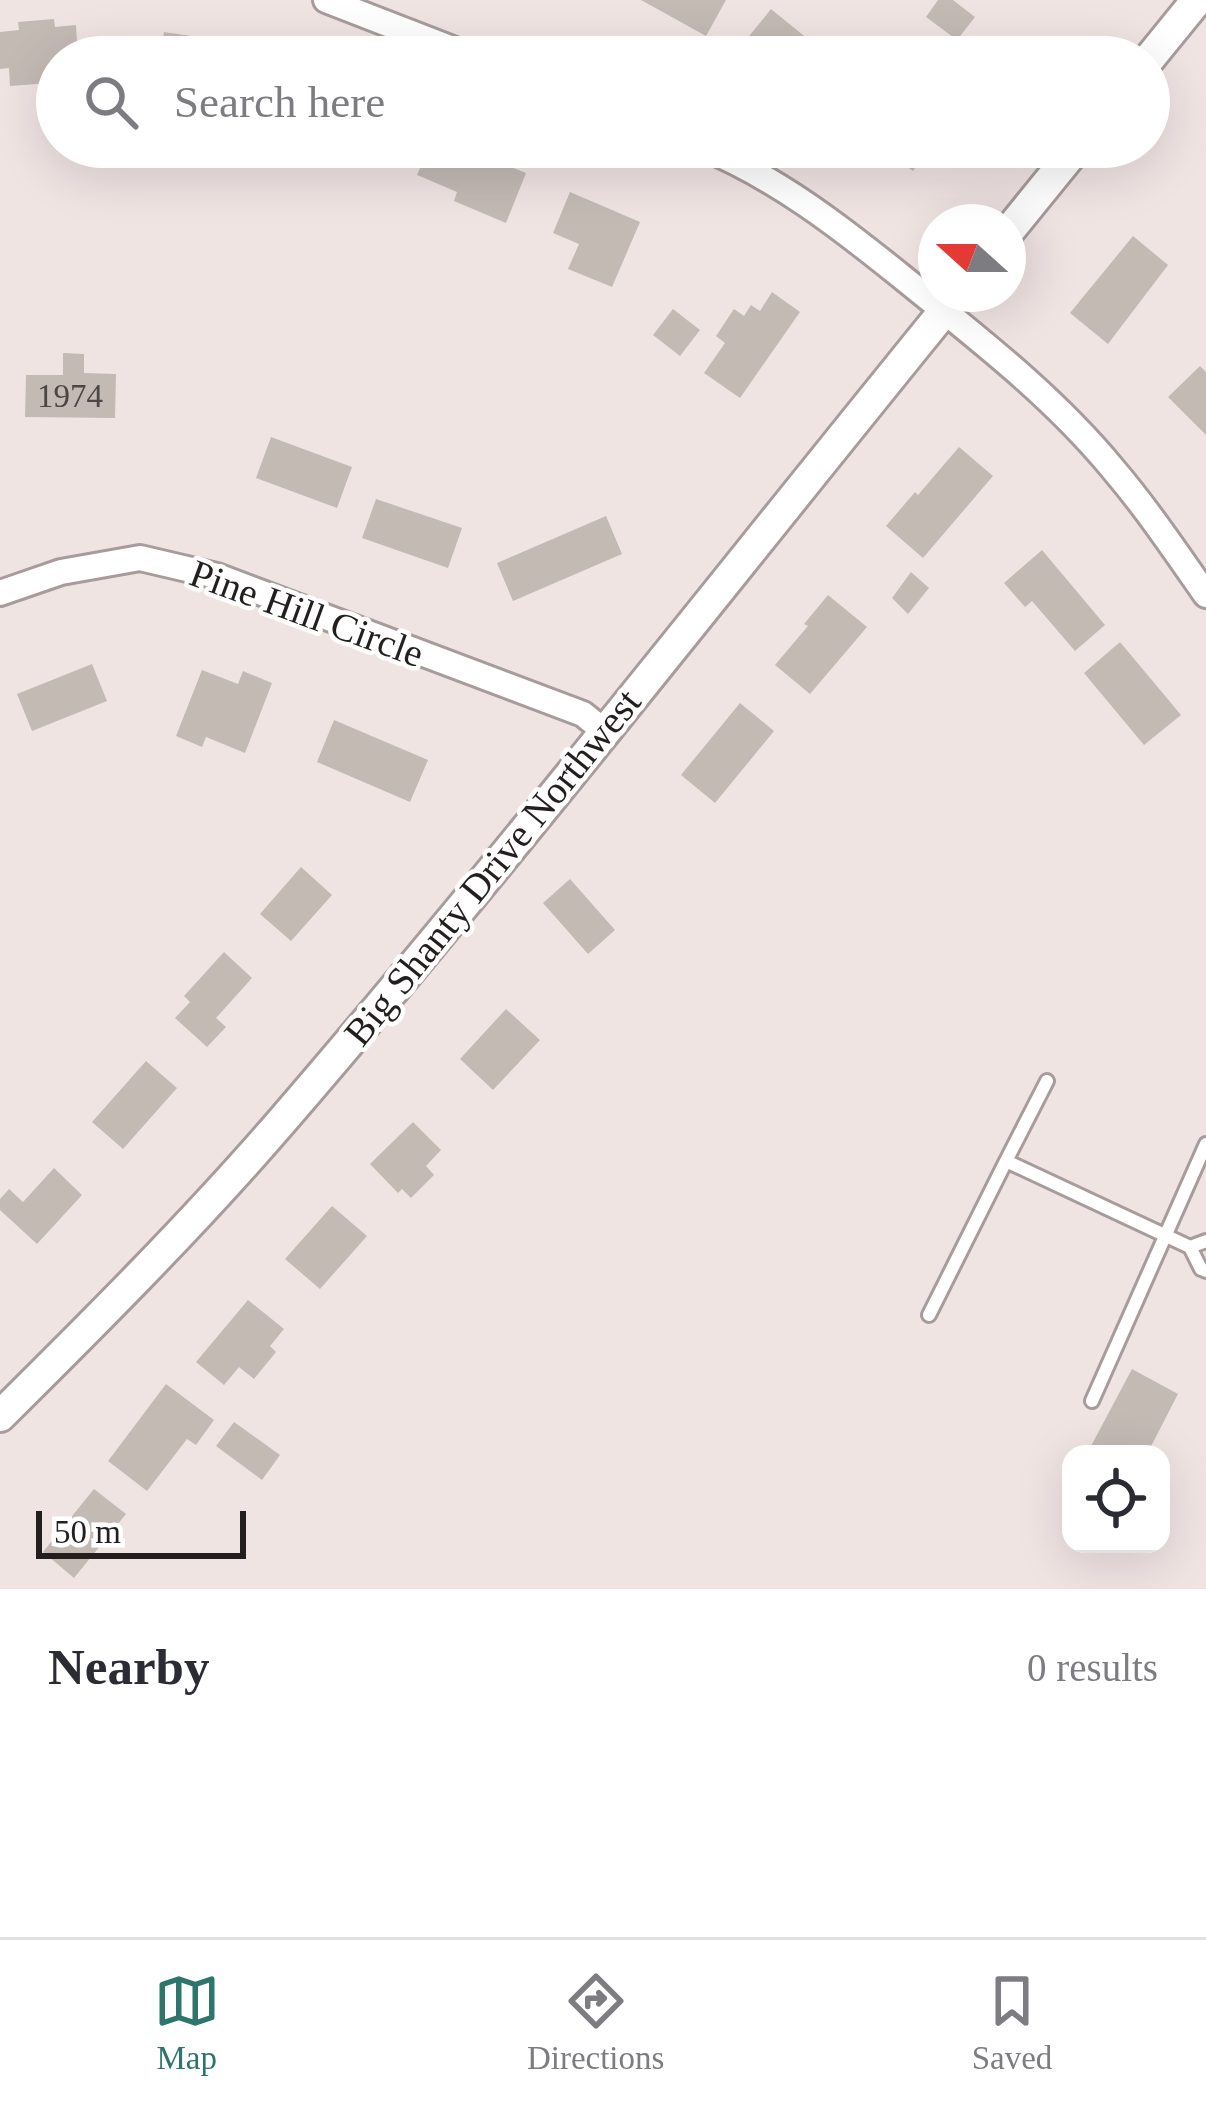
<!DOCTYPE html>
<html lang="en">
<head>
<meta charset="utf-8">
<style>
	body { margin:0; font-family:Georgia,serif; background:#f7f7f7; color:#2b2b33 }
	.controls { position:absolute; right:36px; bottom:36px; display:grid; overflow:hidden; border-radius:24px; box-shadow:0 12px 48px #0002 }
	.controls button { width:108px; height:108px; display:grid; place-items:center; padding:0; border:0; border-bottom:3px solid #e1e1e2; background:#fff; color:#2b2b33; font:60px sans-serif }
	.compass { position:absolute; left:918px; top:204px; width:108px; height:108px; border-radius:50%; background:#fff; box-shadow:0 12px 48px #0002; rotate:291deg }
	.scale { position:absolute; left:36px; bottom:30px; width:210px; box-sizing:border-box; padding-left:12px; border:6px solid #241f1f; border-top:0; font-size:33px; line-height:42px; white-space:nowrap; color:#241f1f; -webkit-text-stroke:9px #fff; paint-order:stroke }
	.list { margin:0; padding:0; list-style:none }
	h2 { display:flex; justify-content:space-between; align-items:center; height:156px; margin:0; padding:0 48px; font-size:51px }
	h2 small { font-size:39px; font-weight:400; color:#7c7c81 }
	.icon { flex:none; width:66px; height:66px; fill:none; stroke:currentColor; stroke-width:2; stroke-linecap:round; stroke-linejoin:round }
	.map { position:relative; flex:none; width:1206px; height:1589px; overflow:hidden }
	.search { position:absolute; background:#fff; box-shadow:0 12px 48px #0002; left:36px; right:36px; top:36px; height:132px; display:flex; align-items:center; gap:30px; box-sizing:border-box; padding:0 42px; border-radius:66px; color:#7c7c81; font-size:45px }
	.sheet { height:348px; background:#fff }
	nav { display:flex; justify-content:space-around; align-items:center; box-sizing:border-box; height:168px; border-top:3px solid #e1e1e2; background:#fff; font-size:33px; color:#7c7c81 }
	nav a { display:grid; justify-items:center; gap:6px }
	nav .on { color:#2e756c }
	.map>svg:first-child { display:block }
</style>
</head>
<body>
<div class="map">
<svg width="1206" height="1589" viewBox="0 0 1206 1589">
	<rect width="100%" height="100%" fill="#f0e4e3"/>
	<!-- building -->
	<path fill="#c3bab4" d="M641,0H726L706,36Z
		M938,0H953L975,17L957,40L926,17Z
		M771,9L830,57H767L746,40Z
		M54,19L55,27L76,25L78,57H57V64L49,65L50,83L10,86L9,68L0,69V32L19,30L18,22Z
		M164,32L198,37L197,46L233,52L232,57H160Z
		M429,147H462L526,173L506,223L454,201L457,192L417,175Z
		M879,147H929L913,171Z
		M570,192L640,222L612,287L568,269L579,244L553,233Z
		M1133,236L1168,265L1108,344L1070,313Z
		M772,292L800,312L740,398L704,373L725,343L716,336L734,309L744,316L751,305L760,311Z
		M673,309L700,330L680,356L653,335Z
		M63,353L84,354V373L116,374L115,418L25,417L26,375H63Z
		M1200,366L1206,372V435L1168,397Z
		M271,437L352,467L337,508L256,478Z
		M959,447L993,476L923,558L886,526L915,492L918,495Z
		M376,499L462,528L448,568L362,538Z
		M606,516L622,554L513,601L497,563Z
		M1042,550L1105,625L1075,651L1032,601L1025,607L1004,583Z
		M911,572L929,588L908,614L892,598Z
		M828,595L867,627L810,694L775,665L808,626L804,624Z
		M1120,642L1181,715L1144,745L1084,673Z
		M92,664L107,701L32,731L17,694Z
		M202,670L238,684L243,671L272,683L245,753L206,737L202,747L176,736Z
		M740,703L774,731L715,803L681,775Z
		M334,720L428,760L410,802L317,762Z
		M301,867L332,895L291,941L260,914Z
		M570,879L615,930L588,954L543,903Z
		M224,952L252,978L216,1018L226,1027L207,1047L175,1018L190,1002L184,996Z
		M506,1009L540,1040L493,1090L460,1059Z
		M146,1061L177,1088L123,1149L92,1122Z
		M413,1122L441,1150L426,1166L434,1175L411,1198L402,1189L398,1193L370,1164Z
		M54,1168L82,1195L37,1244L0,1210V1199L9,1189L23,1202Z
		M332,1206L367,1236L320,1289L285,1259Z
		M248,1300L284,1329L270,1346L276,1352L254,1379L239,1367L224,1385L196,1362Z
		M1132,1369L1178,1394L1147,1454H1106L1091,1446Z
		M166,1384L214,1420L196,1445L187,1439L147,1491L108,1461Z
		M234,1422L280,1455L262,1480L216,1446Z
		M94,1489L126,1514L74,1578L43,1552Z"/>
	<g fill="none" stroke-linecap="round" stroke-linejoin="round">
		<!-- service casing -->
		<g stroke="#a79c9b" stroke-width="18">
			<path id="service" d="M1006,1161L1047,1081
				M1206,1241L1190,1247L1201,1269L1206,1271
				M929,1315L1006,1161L1190,1247
				M1092,1401L1206,1144"/>
		</g>
		<!-- minor casing -->
		<g stroke="#a79c9b" stroke-width="30">
			<path id="minor" d="M326,0L473,57
				M702,147C777,178 840,227 902,277C976,337 1052,395 1113,469C1147,509 1176,552 1206,595
				M0,593L61,572L140,558L217,576L583,714L604,731"/>
		</g>
		<!-- tertiary casing -->
		<g stroke="#a79c9b" stroke-width="36">
			<path id="tertiary" d="M1149,59L1197,0
				M1008,232L1077,147
				M0,1416C97,1320 193,1224 282,1121C514,852 733,570 958,294"/>
		</g>
		<!-- service -->
		<use href="#service" stroke="#fff" stroke-width="12"/>
		<!-- minor -->
		<use href="#minor" stroke="#fff" stroke-width="24"/>
		<!-- tertiary -->
		<use href="#tertiary" stroke="#fff" stroke-width="30"/>
	</g>
	<g text-anchor="middle" dominant-baseline="central" stroke-width="9" stroke-linejoin="round" paint-order="stroke">
		<!-- number labels -->
		<g font-size="33" fill="#4c4644">
			<text x="70" y="396">1974</text>
		</g>
		<!-- street labels -->
		<g font-size="39" fill="#241f1f" stroke="#fff">
			<text transform="translate(307 613) rotate(20)">Pine Hill Circle</text>
			<text transform="translate(492 867) rotate(-51)">Big Shanty Drive Northwest</text>
		</g>
	</g>
</svg>
<div class="controls">
<button><svg class="icon" aria-label="locate" viewBox="0 0 24 24"><circle cx="12" cy="12" r="6"/><path d="M12 2v4M12 18v4M2 12h4M18 12h4"/></svg></button>
</div>
<svg class="compass" viewBox="-18 -18 36 36"><path d="M0-13l5 13h-10z" fill="#e53935"/><path d="M0 13l5-13h-10z" fill="#7c7c81"/></svg>
<div class="scale">50 m</div>
<div class="search"><svg class="icon" aria-label="search" viewBox="0 0 24 24"><circle cx="10" cy="10" r="6"/><path d="M15 15l6 6"/></svg>Search here</div>
</div>
<section class="sheet">
<h2>Nearby<small>0 results</small></h2>
<ul class="list">
</ul>
</section>
<nav>
<a class="on"><svg class="icon" aria-label="map" viewBox="0 0 24 24"><path d="M3 6l6-2 6 2 6-2v14l-6 2-6-2-6 2zM9 4v14M15 6v14"/></svg>Map</a>
<a><svg class="icon" aria-label="directions" viewBox="0 0 24 24"><path d="M12 3l9 9-9 9-9-9zM9 14v-3h6M13 9l2 2-2 2"/></svg>Directions</a>
<a><svg class="icon" aria-label="saved" viewBox="0 0 24 24"><path d="M7 4h10v16l-5-4-5 4z"/></svg>Saved</a>
</nav>
</body>
</html>
